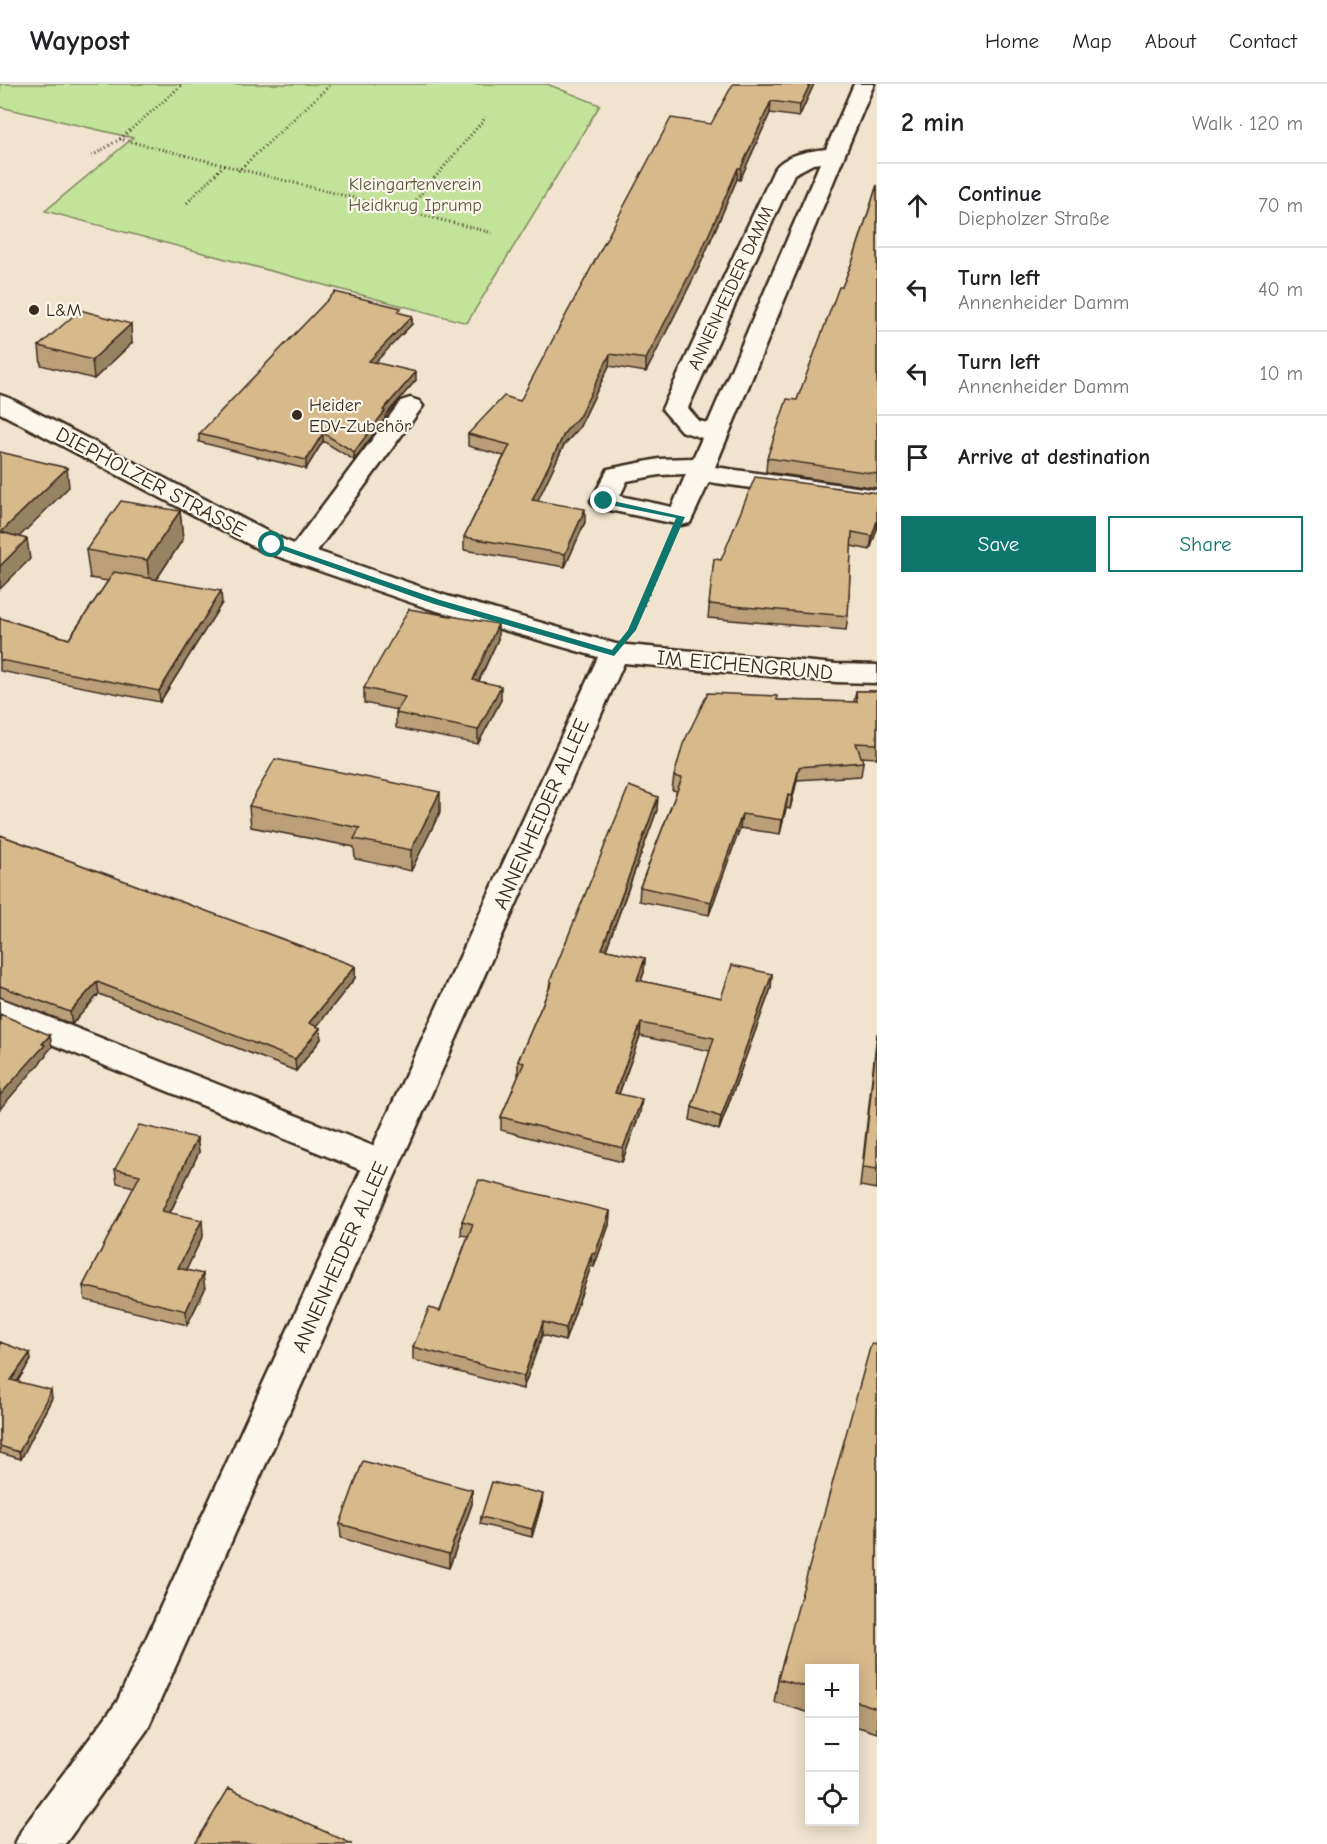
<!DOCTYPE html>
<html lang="en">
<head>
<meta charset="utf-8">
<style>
	body { margin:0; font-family:"Comic Neue",sans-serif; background:#f6f6f6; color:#202124 }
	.controls { position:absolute; right:18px; bottom:18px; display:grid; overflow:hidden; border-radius:0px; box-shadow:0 3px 15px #0003 }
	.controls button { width:54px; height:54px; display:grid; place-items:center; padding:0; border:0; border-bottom:2px solid #e0e0e0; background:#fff; color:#202124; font:30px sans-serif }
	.stop { position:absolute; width:18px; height:18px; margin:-14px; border:4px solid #0f766e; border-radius:50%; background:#fff }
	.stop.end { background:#0f766e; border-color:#fff; box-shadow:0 2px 6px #0008 }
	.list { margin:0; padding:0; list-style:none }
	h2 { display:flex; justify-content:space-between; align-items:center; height:78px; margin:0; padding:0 24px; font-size:26px }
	h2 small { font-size:20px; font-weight:400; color:#757577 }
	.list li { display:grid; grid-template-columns:39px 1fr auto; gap:18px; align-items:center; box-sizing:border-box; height:84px; padding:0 24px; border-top:2px solid #e0e0e0 }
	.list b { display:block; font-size:22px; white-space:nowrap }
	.list p { margin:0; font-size:20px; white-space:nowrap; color:#757577 }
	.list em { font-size:20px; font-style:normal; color:#757577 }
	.actions { display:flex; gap:12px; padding:18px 24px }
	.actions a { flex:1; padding:14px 0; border:2px solid #0f766e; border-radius:0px; text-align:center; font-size:21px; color:#0f766e }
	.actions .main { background:#0f766e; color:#fff }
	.icon { flex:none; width:33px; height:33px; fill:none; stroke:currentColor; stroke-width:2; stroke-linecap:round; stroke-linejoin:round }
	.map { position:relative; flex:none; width:877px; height:1760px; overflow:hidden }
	header { display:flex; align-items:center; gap:36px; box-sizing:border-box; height:84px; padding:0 30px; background:#fff; border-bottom:2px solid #e0e0e0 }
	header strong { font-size:28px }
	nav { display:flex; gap:33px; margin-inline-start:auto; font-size:21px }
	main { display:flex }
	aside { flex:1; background:#fff }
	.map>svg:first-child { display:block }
</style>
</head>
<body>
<header>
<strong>Waypost</strong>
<nav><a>Home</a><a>Map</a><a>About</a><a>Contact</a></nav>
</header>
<main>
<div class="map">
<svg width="877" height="1760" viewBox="0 0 877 1760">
	<rect width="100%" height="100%" fill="#f0e4cf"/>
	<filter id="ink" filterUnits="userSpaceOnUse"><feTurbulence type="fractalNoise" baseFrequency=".0167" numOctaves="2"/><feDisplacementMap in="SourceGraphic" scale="12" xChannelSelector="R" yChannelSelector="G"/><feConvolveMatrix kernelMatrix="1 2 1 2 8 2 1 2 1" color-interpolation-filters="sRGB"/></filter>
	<g filter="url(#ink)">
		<!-- green -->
		<path fill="#c3e29a" stroke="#7f865c" stroke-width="1.5" d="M0,0H547L600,21L467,239L45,127L133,54L0,23Z"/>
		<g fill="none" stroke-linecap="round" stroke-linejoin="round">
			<!-- minor casing -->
			<g stroke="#3b2a1e" stroke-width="5">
				<path id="minor" d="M854,0H874L715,383L877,406V422L709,398L690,439L681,441L595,423L591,417L608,385L659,375L693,374L702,354L681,347L662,325L774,86C785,70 809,67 826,65ZM820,79L708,339L699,337L688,324L794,90L813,80ZM686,390L672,423L620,412L627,397L659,391Z
					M0,311L9,314L282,455L294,460L401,317L410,314L419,317L423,322L317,467L447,512L616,560L836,580L877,581V599L836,598L624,579L147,1646L65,1760H15L22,1745L117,1618L361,1086L0,939V914L373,1062L598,573L427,524L262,467L0,329Z"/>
			</g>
			<!-- path-far1 -->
			<path stroke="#3b2a1e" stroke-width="3" stroke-dasharray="1 3" stroke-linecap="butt" d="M120,55L183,0
				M92,72L120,55L493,149
				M238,87L329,2
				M187,119L223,82
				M406,128L486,33"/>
			<!-- path -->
			<path stroke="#3b2a1e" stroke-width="4" stroke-dasharray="1.5 4.5" stroke-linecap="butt" d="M636,538L668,462"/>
			<!-- minor -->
			<use href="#minor" fill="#fbf7ec" fill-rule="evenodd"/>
		</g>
		<!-- wall -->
		<path fill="#ba9f78" stroke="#3b2a1e" stroke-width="1.5" d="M814,0L799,33L770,29L740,96L737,95L700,181L646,288L609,282L579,344L564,361L537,417L585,438L565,483L464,466V453L504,372L468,362V350L520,317L711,40Z
			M877,101V404L766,388L767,374L797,316L853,176Z
			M401,230L412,232V240L375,278L416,296L385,332V335L354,376L323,357L306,385L199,358V350Z
			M132,259L94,295L41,281L39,262Z
			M877,409V445L870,466L851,462L848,532L846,546L708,534L714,475L721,476Z
			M180,427L183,455L156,496L222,519L160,618L0,587V534L69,555L108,497L90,494L86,466Z
			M498,555L479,597L501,616L478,660L396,644V629L397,626L364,619V604Z
			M856,607H877V674L861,673L863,678L861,692L797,696L790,725L786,724L780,750L740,744L709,831L639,817L640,803L677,707L672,706L674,692L777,616L854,618Z
			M249,722L440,728L411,787L355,775L354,763L251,743Z
			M657,726L606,866L645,874L644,888L641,897L721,914L772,890L771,904L719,1046L690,1036L692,1023L710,967L640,952L619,1010L640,1029L622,1078L501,1046V1033L519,991H518V977L549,905L550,897Z
			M0,751L355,882V894L317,942L321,955L296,987L99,910L72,940L0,913Z
			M877,949V1105L860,1102Z
			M197,1054L199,1068L170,1129L203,1151L186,1186L205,1205L187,1241L85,1216L83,1202L134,1103L117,1099L115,1085Z
			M610,1127L609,1141L594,1183L591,1182L565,1257L542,1251L523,1305L413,1276V1263L440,1227L468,1152L461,1151L462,1137Z
			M0,1258L31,1276L17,1298L52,1314L21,1375L0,1369Z
			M877,1261V1649L855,1642V1584H810V1629L774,1618L778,1595Z
			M472,1406V1420L449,1484L341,1454L340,1440Z
			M542,1418L532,1453L480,1440L481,1433Z"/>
		<!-- shaded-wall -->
		<path fill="#978262" stroke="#3b2a1e" stroke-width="1.5" d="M810,0H814L799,33L800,21Z
			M771,17L770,29L740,96L741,84Z
			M738,84L737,95L700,181L646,288V275Z
			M412,232V240L369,285V277Z
			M131,240L132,259L94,295L92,276Z
			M610,270L609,282L579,344L564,361L532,429V416L565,348Z
			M416,288V296L385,332V335L354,376V368L383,326Z
			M323,349V357L306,385V376Z
			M67,384L69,403L4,468L1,448Z
			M585,425V438L565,483V470Z
			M180,427L183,455L150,505L147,476Z
			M877,437V445L870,466L872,452Z
			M27,455L30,475L0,505V482Z
			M221,507L222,519L160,618L159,607Z
			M498,540V555L472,611L473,596Z
			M501,602V616L478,660V646Z
			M799,683L797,696L790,725L792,712Z
			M440,708V728L411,787V766Z
			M788,711L786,724L780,750L782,736Z
			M658,713L657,726L601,879L602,865Z
			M742,730L740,744L709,831L711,818Z
			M645,874L644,888L636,910L637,896Z
			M355,882V894L310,951L309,939Z
			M772,890L771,904L719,1046L721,1033Z
			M97,898L99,910L72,940L70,928Z
			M641,939L640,952L614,1023L615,1009Z
			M320,944L321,955L296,987L295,975Z
			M50,951L52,963L46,970V972L0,1025V1011Z
			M642,1015L640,1029L622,1078L623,1064Z
			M197,1054L199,1068L164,1141L162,1127Z
			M610,1127L609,1141L594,1183L595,1170Z
			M202,1136L203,1151L180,1199L178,1184Z
			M592,1169L591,1182L565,1257L566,1244Z
			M203,1190L205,1205L187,1241L186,1227Z
			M543,1238L542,1251L523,1305L524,1292Z
			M30,1269L31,1276L13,1304L11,1296Z
			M51,1306L52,1314L21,1375L19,1368Z
			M472,1406V1420L449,1484V1470Z
			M543,1410L542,1418L532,1453V1445Z"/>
		<!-- building -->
		<path fill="#d8b98c" stroke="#3b2a1e" stroke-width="1.5" d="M733,0H810L800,21L771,17L741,84H738L701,168L646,275L610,270L580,331L565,348L532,416L585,425L565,470L464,453L510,361L468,350L504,312L520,317L671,34L711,40Z
			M877,101V390L767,374L787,315L797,316L839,203H842L853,176Z
			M335,208L401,224L397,228L412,232L369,277L416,288L383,326L385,327L354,368L323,349L306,376L199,350Z
			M80,226L131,240L92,276L39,262Z
			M0,368L67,384L1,448L27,455L0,482Z
			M755,393L877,409V437L872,452L852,448L848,532L709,520L714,475L721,476Z
			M121,417L180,427L147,476L86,466Z
			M114,488L221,507L159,607L0,576V534L69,555Z
			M409,525L498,540L473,596L501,602L478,646L396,629L405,613L364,604Z
			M856,607H877V660L856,659L863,678L799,683L792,712L788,711L782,736L742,730L711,818L640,803L682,694L674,692L683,660L708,609L777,612V616L857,618Z
			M275,675L440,708L411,766L354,755L360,744L249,722Z
			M629,702L658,713L602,865L645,874L637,896L721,914L732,881L772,890L721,1033L692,1023L714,954L641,939L615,1009L642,1015L623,1064L501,1033L524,979L518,977L552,898L550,897Z
			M0,751L355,882L309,939L320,944L295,975L97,898L70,928L0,902Z
			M0,930L50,951L42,960L45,961L0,1011Z
			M877,954V1085L863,1083Z
			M139,1041L197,1054L162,1127L202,1136L178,1184L203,1190L186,1227L83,1202L140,1091L115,1085Z
			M479,1096L610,1127L595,1170L592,1169L566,1244L543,1238L524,1292L413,1263L429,1224L440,1227L473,1140L462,1137Z
			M0,1258L30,1269L11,1296L51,1306L19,1368L0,1362Z
			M871,1260L877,1261V1624L855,1617V1584H810V1604L778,1595Z
			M363,1377L472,1406L449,1470L340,1440Z
			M492,1398L543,1410L532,1445L481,1433Z
			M229,1704L352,1760H195Z"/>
	</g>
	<!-- route -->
	<path fill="#0f766e" d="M604,415L685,433L636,546L614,572L434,520L268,461L275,459L440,516L612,566L628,546L676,434L601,419L600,417Z"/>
	<!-- markers -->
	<g fill="#3b2a1e" stroke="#fbf7ec" stroke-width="2">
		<circle cx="34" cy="226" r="6"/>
		<circle cx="297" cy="331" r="6"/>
	</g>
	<g text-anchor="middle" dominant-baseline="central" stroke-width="4.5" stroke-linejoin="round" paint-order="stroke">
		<!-- far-park labels -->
		<g font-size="18" fill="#5d583d" stroke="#fbf7ec">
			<text x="415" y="100">Kleingartenverein<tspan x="415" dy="21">Heidkrug Iprump</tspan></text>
		</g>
		<!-- far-street labels -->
		<g font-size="18" fill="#3b2a1e" stroke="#fbf7ec">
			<text transform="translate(731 204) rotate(-65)">ANNENHEIDER DAMM</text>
		</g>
		<!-- far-poi labels -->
		<g font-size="18" fill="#3b2a1e" stroke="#fbf7ec" text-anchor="start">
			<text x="46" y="226">L&amp;M</text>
			<text x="309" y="321">Heider<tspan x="309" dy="21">EDV-Zubehör</tspan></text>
		</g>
		<!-- street labels -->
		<g font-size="21" fill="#3b2a1e" stroke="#fbf7ec">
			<text transform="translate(151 398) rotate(28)">DIEPHOLZER STRASSE</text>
			<text transform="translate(745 581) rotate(5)">IM EICHENGRUND</text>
			<text transform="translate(541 730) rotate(-66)">ANNENHEIDER ALLEE</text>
			<text transform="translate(340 1173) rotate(-66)">ANNENHEIDER ALLEE</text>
		</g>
	</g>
</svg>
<div class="controls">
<button>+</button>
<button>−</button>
<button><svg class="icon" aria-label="locate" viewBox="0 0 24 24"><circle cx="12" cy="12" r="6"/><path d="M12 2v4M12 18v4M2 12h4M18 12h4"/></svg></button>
</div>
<div class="stop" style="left:272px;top:461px"></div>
<div class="stop end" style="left:604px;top:417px"></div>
</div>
<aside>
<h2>2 min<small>Walk · 120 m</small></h2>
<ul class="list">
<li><svg class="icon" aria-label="ahead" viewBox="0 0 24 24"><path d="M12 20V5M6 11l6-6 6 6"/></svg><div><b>Continue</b><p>Diepholzer Straße</p></div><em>70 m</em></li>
<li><svg class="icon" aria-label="left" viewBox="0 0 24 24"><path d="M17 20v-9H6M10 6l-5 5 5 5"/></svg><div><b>Turn left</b><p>Annenheider Damm</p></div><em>40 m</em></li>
<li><svg class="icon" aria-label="left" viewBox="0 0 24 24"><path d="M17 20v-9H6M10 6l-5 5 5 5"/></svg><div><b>Turn left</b><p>Annenheider Damm</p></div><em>10 m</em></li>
<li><svg class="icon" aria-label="arrive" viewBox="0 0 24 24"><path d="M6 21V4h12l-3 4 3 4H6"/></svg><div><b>Arrive at destination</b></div></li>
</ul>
<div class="actions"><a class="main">Save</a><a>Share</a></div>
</aside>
</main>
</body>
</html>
